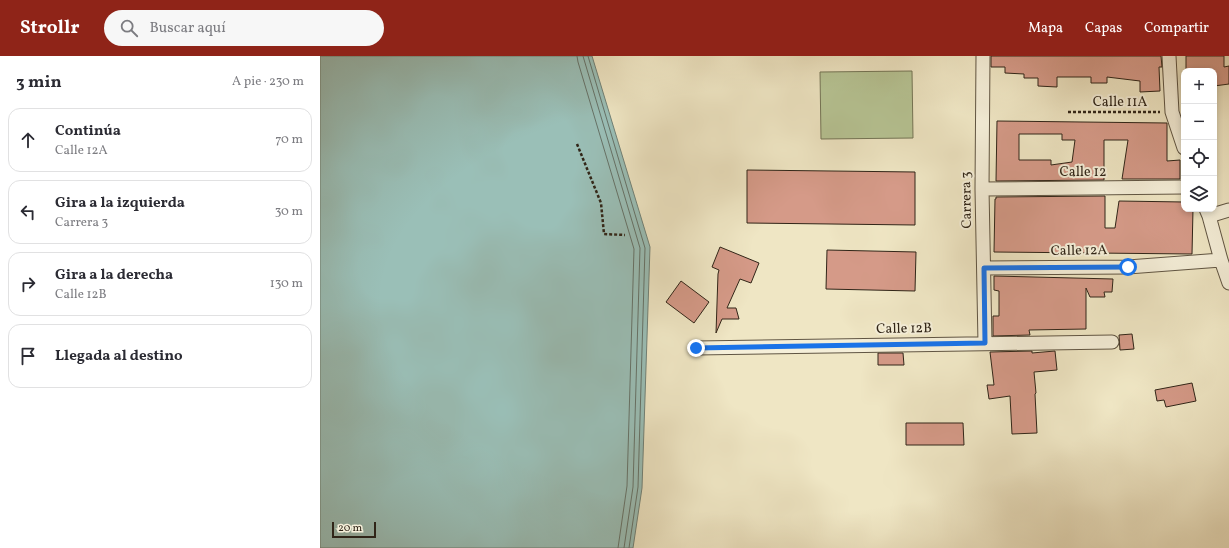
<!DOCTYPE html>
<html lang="es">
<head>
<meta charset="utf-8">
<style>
	body { margin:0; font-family:Vollkorn,serif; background:#f7f7f7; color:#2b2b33 }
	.controls { position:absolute; right:12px; top:12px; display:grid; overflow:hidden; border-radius:8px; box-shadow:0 2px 6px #0003 }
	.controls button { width:36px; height:36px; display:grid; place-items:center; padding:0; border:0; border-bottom:1px solid #e1e1e2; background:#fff; color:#2b2b33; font:20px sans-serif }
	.scale { position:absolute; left:12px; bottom:10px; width:44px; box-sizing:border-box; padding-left:4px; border:2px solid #302518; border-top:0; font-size:11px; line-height:14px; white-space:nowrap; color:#302518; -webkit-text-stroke:3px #f5efd9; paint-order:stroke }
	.stop { position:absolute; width:12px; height:12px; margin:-9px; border:3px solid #1a73e8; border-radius:50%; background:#fff }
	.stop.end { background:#1a73e8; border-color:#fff; box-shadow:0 1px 4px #0008 }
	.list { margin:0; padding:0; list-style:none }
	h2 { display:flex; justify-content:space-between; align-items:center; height:52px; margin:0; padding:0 16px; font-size:17px }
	h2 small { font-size:13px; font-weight:400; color:#7c7c81 }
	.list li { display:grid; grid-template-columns:26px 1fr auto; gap:12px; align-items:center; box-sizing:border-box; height:64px; margin:0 8px 8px; padding:0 8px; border:1px solid #e1e1e2; border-radius:12px }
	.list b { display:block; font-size:15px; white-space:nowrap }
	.list p { margin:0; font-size:13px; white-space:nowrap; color:#7c7c81 }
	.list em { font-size:13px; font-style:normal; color:#7c7c81 }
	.icon { flex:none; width:22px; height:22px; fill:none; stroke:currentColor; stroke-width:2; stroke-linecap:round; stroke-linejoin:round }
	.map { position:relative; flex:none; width:909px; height:492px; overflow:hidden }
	header { display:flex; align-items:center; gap:24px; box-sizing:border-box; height:56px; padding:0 20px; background:#8f2418; color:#fff }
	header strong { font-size:19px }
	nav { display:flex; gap:22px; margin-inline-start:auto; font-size:14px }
	.search { width:280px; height:36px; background:#f7f7f7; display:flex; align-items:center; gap:10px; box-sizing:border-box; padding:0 14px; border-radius:22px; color:#7c7c81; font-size:15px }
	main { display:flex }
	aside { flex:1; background:#fff }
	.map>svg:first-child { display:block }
</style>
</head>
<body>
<header>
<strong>Strollr</strong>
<div class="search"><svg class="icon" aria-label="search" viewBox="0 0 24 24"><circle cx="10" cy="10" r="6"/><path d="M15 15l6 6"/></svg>Buscar aquí</div>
<nav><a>Mapa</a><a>Capas</a><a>Compartir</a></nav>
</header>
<main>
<aside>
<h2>3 min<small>A pie · 230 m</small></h2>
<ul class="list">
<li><svg class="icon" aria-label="ahead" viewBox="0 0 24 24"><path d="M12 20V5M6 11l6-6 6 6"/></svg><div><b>Continúa</b><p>Calle 12A</p></div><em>70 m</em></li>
<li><svg class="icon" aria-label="left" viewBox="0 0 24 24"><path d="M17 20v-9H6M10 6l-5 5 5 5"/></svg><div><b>Gira a la izquierda</b><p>Carrera 3</p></div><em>30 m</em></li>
<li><svg class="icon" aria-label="right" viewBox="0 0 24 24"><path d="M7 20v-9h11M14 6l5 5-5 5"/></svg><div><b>Gira a la derecha</b><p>Calle 12B</p></div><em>130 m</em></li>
<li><svg class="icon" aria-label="arrive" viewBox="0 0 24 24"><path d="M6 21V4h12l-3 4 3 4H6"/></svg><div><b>Llegada al destino</b></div></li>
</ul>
</aside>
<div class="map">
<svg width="909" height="492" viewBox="0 0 909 492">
	<rect width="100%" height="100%" fill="#efe6c4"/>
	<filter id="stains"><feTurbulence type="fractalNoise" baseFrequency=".005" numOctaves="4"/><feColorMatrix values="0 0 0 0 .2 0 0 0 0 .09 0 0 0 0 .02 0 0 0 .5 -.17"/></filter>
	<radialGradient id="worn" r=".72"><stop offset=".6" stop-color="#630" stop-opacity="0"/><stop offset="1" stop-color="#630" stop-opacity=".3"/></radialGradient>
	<!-- green -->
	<path fill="#b7c595" stroke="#747556" d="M592,15L593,82L501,83L500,16Z"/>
	<!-- water -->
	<path fill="#9abfb7" stroke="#708177" d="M0,0H272L330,191L322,432L313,492H0Z"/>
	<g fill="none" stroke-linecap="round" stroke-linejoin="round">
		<!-- shore -->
		<path stroke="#657268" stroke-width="1" d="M257,0L258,6L314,193L307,430L298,492
			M263,0L320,192L313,431L304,492
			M268,0L325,192L318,431L309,492"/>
	</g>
	<!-- building -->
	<path fill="#d59a88" stroke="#302518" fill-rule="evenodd" d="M671,0H841L842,11H839L840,35L820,36V25L787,21V27H771V21H737V31L718,30V22H704V18L685,17V11H671Z
		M866,0H904V11L909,10V28L894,30V15H866Z
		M677,65L847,67V105L860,104V123H802L808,84H784V124L676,125ZM699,78H742V84H755L752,106L731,109V104H699Z
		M427,114L595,116V169L427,167Z
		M785,140V172H795L799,145L864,146V153H873L872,198L674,196L675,143H676V141Z
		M400,191L439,207L431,227L420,223L407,252H416L419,263H402L396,277L398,218L399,214L392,211Z
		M507,194L596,196L595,235L506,233Z
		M674,220L793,223L792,236H784L785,241H770L766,232V273L709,274L710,279L673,280V260H679V235L674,234Z
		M361,225L389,246L374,267L346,246Z
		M812,278L814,293L800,294L799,279Z
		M712,295V297L735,295L737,314L714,316L716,337L715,338L717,377L692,378L690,340L669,343L667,329H674L670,296Z
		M558,297H583L584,309H558Z
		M872,327L876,345L846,351L844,344L837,345L835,334Z
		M586,367H643L644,389H586Z"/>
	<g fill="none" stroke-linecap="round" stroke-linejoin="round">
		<!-- street casing -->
		<g stroke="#605543" stroke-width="15">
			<path id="street" d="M663,0L662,133L665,287
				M849,0L852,56L864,92
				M662,133L864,131
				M886,153L889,160L901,204L909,227
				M889,160L909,154
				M664,212L808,211L901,204
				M376,292L792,286"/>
		</g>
		<!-- path -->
		<path stroke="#302518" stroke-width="2.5" stroke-dasharray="3 2" stroke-linecap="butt" d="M748,56H840
			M257,88L281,147L284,178L305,179"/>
		<!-- street -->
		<use href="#street" stroke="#f5efd9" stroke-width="13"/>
	</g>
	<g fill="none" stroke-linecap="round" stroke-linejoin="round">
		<!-- route -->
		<path stroke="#1a73e8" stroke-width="5" d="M376,292L665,287L664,212L808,211"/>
	</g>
	<g text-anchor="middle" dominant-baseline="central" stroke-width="4" stroke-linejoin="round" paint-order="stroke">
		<!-- street labels -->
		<g font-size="14" fill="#302518" stroke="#f5efd9">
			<text x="800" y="46">Calle 11A</text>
			<text x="763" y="116">Calle 12</text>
			<text transform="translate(647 144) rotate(-91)">Carrera 3</text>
			<text transform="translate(759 195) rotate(-1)">Calle 12A</text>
			<text transform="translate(584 273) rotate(-1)">Calle 12B</text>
		</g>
	</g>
	<rect width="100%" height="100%" filter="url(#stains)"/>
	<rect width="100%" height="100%" fill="url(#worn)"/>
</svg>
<div class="controls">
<button>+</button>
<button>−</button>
<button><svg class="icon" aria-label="locate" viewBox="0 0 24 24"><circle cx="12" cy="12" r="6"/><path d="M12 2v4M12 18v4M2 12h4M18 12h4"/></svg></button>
<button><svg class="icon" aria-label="layers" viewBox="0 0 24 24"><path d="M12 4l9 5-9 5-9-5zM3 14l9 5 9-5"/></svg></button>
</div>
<div class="scale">20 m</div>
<div class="stop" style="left:808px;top:211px"></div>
<div class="stop end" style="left:376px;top:292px"></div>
</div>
</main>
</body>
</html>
